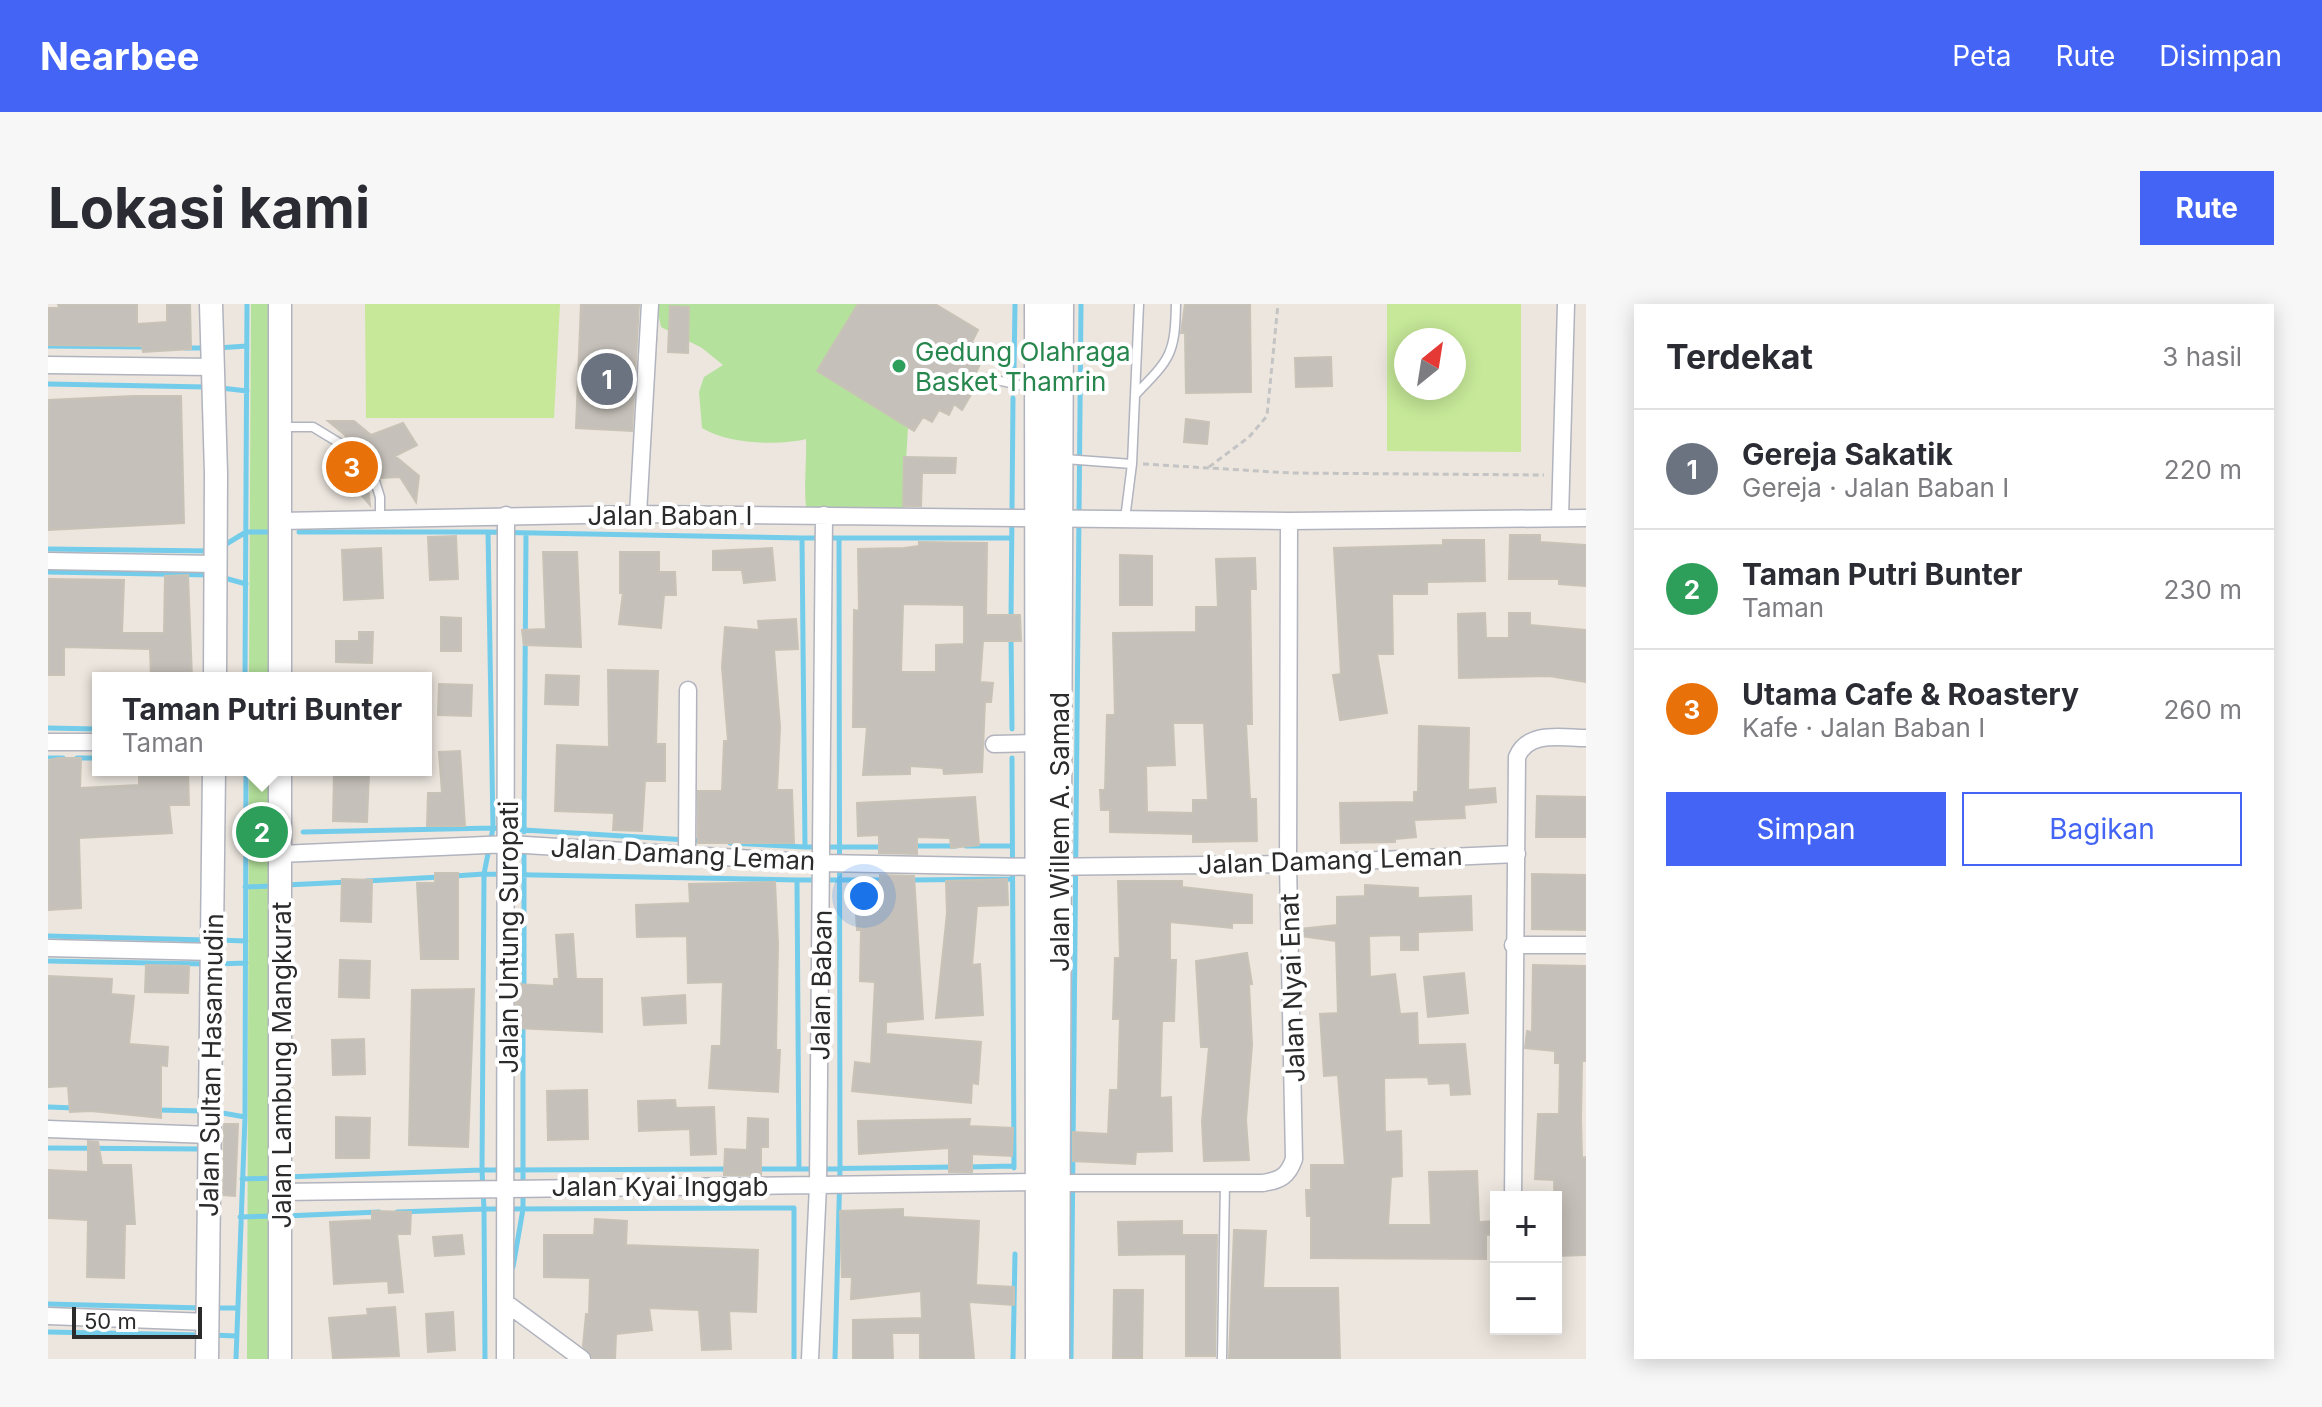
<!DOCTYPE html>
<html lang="id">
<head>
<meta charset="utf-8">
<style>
	body { margin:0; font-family:Inter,sans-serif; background:#f7f7f7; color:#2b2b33 }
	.controls { position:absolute; right:24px; bottom:24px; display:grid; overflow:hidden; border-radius:0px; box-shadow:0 4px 20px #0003 }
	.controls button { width:72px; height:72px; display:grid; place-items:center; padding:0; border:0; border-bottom:2px solid #e1e1e2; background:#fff; color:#2b2b33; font:40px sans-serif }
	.compass { position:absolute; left:1346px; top:24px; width:72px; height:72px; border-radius:50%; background:#fff; box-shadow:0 4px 20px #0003; rotate:30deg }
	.scale { position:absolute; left:24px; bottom:20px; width:130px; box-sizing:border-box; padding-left:8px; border:4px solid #2b2b2b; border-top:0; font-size:22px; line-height:28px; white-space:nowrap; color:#2b2b2b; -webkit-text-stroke:6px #fff; paint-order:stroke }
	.you { position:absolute; left:816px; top:592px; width:28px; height:28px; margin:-20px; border:6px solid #fff; border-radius:50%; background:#1a73e8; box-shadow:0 0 0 12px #1a73e833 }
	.badge { display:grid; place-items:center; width:52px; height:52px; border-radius:50%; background:#4364f4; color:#fff; font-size:26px; font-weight:700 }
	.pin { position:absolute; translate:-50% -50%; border:4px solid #fff; box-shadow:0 2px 8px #0006 }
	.popup { position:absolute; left:44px; top:368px; width:340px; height:104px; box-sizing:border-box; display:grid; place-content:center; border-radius:0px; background:#fff; filter:drop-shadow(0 2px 6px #0005); font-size:26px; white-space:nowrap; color:#7c7c81 }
	.popup b { font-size:30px; color:#2b2b33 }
	.popup::after { content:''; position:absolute; left:50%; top:100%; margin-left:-16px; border:16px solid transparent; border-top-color:#fff }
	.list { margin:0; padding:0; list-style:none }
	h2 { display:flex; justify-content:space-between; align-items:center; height:104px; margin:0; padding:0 32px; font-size:34px }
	h2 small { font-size:26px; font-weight:400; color:#7c7c81 }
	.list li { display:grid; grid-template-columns:52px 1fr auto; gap:24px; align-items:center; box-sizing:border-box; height:120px; padding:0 32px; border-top:2px solid #e1e1e2 }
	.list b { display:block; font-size:30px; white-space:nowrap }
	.list p { margin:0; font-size:26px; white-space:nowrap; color:#7c7c81 }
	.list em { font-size:26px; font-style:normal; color:#7c7c81 }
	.actions { display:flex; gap:16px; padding:24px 32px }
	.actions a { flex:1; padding:18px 0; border:2px solid #4364f4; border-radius:0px; text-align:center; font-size:28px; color:#4364f4 }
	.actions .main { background:#4364f4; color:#fff }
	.map { position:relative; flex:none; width:1538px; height:1055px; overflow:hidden; border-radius:0px }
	header { display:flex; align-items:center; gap:48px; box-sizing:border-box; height:112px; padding:0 40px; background:#4364f4; color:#fff }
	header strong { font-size:38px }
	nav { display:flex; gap:44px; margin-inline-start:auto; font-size:28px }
	.intro { display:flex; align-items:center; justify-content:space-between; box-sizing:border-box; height:192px; padding:0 48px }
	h1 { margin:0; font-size:56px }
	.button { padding:20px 36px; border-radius:0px; background:#4364f4; color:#fff; font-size:28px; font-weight:700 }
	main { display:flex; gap:48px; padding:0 48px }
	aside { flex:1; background:#fff; border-radius:0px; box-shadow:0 4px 20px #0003 }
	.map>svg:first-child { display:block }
</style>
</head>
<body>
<header>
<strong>Nearbee</strong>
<nav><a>Peta</a><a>Rute</a><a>Disimpan</a></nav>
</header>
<div class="intro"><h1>Lokasi kami</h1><a class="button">Rute</a></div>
<main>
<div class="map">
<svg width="1538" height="1055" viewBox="0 0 1538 1055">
	<rect width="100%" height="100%" fill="#ece6de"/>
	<!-- green -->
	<path fill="#b4e19c" d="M203,0H228V374H201Z
		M608,0H810L769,66L860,123L855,210L759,205C755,197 759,150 758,135C729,142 680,140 654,124L651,88L656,73L675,61L654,44L613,23Z
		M201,466H228V1055H199Z"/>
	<!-- pitch -->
	<path fill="#c6e898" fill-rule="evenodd" d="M317,0H512L506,114H318Z
		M1339,0H1473V148L1339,147ZM1358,36H1406V84H1358Z"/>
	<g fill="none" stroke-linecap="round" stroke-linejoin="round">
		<!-- stream -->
		<path stroke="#74cceb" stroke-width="5" d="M0,42L99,43
			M137,44H159
			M169,44L199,42
			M966,66L967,0
			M0,80L159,83
			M173,84L199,87
			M251,228H440L445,524L255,528
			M440,228L754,234L757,543L682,539
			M754,234H963
			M175,242L198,228H223
			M0,245L163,247
			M0,268L163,271
			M173,273L198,280
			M963,316L965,94
			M963,330L964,425
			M197,374L199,0
			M0,424L50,425
			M0,454H15
			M29,454H50
			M964,454L966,864
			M476,528L478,229
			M197,530L224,529
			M656,537L445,524L436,570L749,576L751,865H709
			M862,542H908
			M918,542H964
			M757,543H836
			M749,576H836
			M862,576L964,575
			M318,577L392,573
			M238,581L300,578
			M197,583L224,582
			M0,632L159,636
			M169,636L198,637
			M0,657L159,660
			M169,660L198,659
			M476,684V542
			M0,803L27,804
			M109,806L155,807
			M169,808L197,813
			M0,844L155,845
			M920,863L965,862
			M683,865L434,866L436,905L746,904V1055
			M751,865L906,863
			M237,873L434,866L436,570L406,572
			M194,875L227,874
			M349,908L436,905L437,1055
			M237,912L331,908
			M192,913L227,912
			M465,963L475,905V718
			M0,1000L155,1004
			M165,1004H188
			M0,1028L155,1031
			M165,1031L188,1032
			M188,1055L197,813L198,466
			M787,1055L792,864L791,234
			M965,1055L967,950
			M1023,1055L1033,0"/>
	</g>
	<!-- building -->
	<path fill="#c5c0b9" stroke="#c8c2b7" stroke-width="2" fill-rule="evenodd" d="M10,0H89V20L119,18V0H142L143,45L95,48L94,42L0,41V4H11Z
		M533,0H591L584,127L528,124Z
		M810,0H887L930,26L924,38L931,44L925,54L933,58L927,71L932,75L914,106L906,100L901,111L891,106L884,118L875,113L866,127L769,67Z
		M1137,0H1202L1203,88L1138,89L1137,29H1133Z
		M622,2L641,3L640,49L620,48Z
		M1283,53L1284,82L1248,83L1247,54Z
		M85,92H133L136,219L0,226V96Z
		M1138,115L1161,118L1159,140L1136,138Z
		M280,117H306L323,131L355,119L369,141L347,152L371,172L368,198L352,173L333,174L325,167L319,173L322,201L284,158L290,146H297L300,139L297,131Z
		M856,153L908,154L907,169H874L873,202H855Z
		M1462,231H1492V238L1538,241V282L1511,280V275H1461Z
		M408,232L410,275L382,276L380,233Z
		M1395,236H1436L1437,277L1379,278V290H1344L1345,350H1329L1339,409L1292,416L1285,371L1293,370L1286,244L1395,241Z
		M871,238L939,239L938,311H972L973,337H935L932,378L945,379L943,398H937L934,468L896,470L895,464L862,462V470L815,471L819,423H805L806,306L811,307L810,245L856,244L871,242ZM855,300L916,301V340L888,341V368H853Z
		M333,244L335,294L296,296L294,246Z
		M724,244L727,276L696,279L694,266H665V247Z
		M495,248H529L533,343L476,341L474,326L498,325Z
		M572,248H611V268H627L628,291H616L613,324L571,320L575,289H572Z
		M1072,251L1104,252V301H1072Z
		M1207,254L1208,285H1202L1204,420H1198L1202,495H1208L1209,537L1145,538V530L1062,528V506H1053L1052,486H1057L1059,411H1067L1065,329L1148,328V303H1170L1168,255ZM1125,419H1156L1160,496H1145V509L1099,508L1098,462L1127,461Z
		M140,271L144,374H103L102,345L16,343V371H0V275L76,276L74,329H116L117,272Z
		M1437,309L1438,334H1461V309H1482V321L1538,326V378L1501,372L1411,374L1410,310Z
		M393,313L413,314V347H393Z
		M748,315L750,345L726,346L732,423L729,486H744L746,539H650V487H674L676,437H680L674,363L677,323L711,326L710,317Z
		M311,328H325L324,359L288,358V337H311Z
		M560,366L610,367L608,440H617V477H597L594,527L565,526L566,509L507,507L509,441L561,443Z
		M498,371L531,372L530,401L497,400Z
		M391,380L424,381L423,412L390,411Z
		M1371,422L1421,424L1420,486L1447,484L1448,498L1416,501L1417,514L1366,516L1368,533L1347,535V538L1293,539L1292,499L1366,498V488H1370Z
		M412,447L417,522H379L380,489H394L391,448Z
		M11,454H33L32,484L91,481V466H140L141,501H121L124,529L31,534L33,604L0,606V456Z
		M286,469H321L319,518L285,517Z
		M1489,492L1538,493V533H1488Z
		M927,493L931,541L903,544L902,534L869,533V550L831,549V531L810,532L809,499Z
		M387,569H410V655H373L369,579H387Z
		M1484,570L1538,571V626L1484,625Z
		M832,571L866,572L875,715L838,718V730L933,738L930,780L924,779L923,799L804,787L807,758L823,760L827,678L812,677L813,626H809L806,578L832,577Z
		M294,575L324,576L323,618L293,617Z
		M959,575L960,601L929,602L924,661L932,660L935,711L888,714L899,609L898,577Z
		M1070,577H1134V583L1204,591V619H1184V624L1122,618V656H1128L1126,717H1114L1112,794L1123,793L1124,847L1088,848L1087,860L1025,857V828L1060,830L1062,786H1070L1072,715H1065L1067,654H1072Z
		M727,578L730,640L728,746H732L730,788L661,784L664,742H673L675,678L640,679L639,632L589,633L588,601L642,599L641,580Z
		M1317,581L1370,584V594L1423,592L1424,626L1370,628V646H1353V631L1321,632L1322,673L1347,670L1352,710L1369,709L1370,741L1417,740L1422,790L1403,791L1402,779L1381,780L1380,773L1336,774L1337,828L1353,827L1354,872L1343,873L1340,921H1383L1381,868L1429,867L1431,918L1448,917V930L1438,931V955L1263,954V912H1259L1258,886H1263V861H1297L1290,771L1276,772L1272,710L1290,709L1288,637L1252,632V625L1289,621V593L1317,592Z
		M525,630L528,675H554V728L468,724V680L506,682V675H511L508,631Z
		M1199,649L1204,680H1201L1204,741L1198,816L1201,856L1156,857L1154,817L1161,743H1153L1148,657Z
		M292,656L322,657L321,694L291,693Z
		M98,661L141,662L140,689L97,688Z
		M1485,661L1538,662V757H1534L1533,815L1534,854L1538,853V951L1508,952L1506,876L1487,875L1490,810H1511L1512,759H1507V747L1477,744L1479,727L1484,728Z
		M1416,669L1420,709L1380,713L1376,673Z
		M0,672L64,675L63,690L86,692L81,740L120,743L119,762L113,761V814L43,807L22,808L20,782L0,783Z
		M426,685L420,843L361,841L364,686Z
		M637,691L638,719L596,721L594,694Z
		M316,735L317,770L285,771L284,736Z
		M539,786L540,835L500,836L499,787Z
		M627,796L628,804L666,803L668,850L643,851L642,825L591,827L590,797Z
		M288,813L322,814L321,854H288Z
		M700,814L720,815V843H713V871H676L677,845L699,846Z
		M922,815L921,822L965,824L964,852L924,850V868H901V844L811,850L810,817Z
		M176,820H190L187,892L175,891Z
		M40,837L50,838L54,861H83L87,920H77L76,974L39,973L40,916L0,914V866L40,868Z
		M855,905V913L931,917L928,981L966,983V1001L921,998L926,1055H872V1029H844L845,1055H805V1016L874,1014L873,987L803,995L804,973H794L792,907Z
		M324,907L363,908L362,930H349L355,988L341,989L340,977L286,980L282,918L324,916Z
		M547,915L579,917L578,941L710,946L708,1008L681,1007L683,1045L654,1046L651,1006L601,1004L604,1026L568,1030L567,1055H545L535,1042L538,1010H541L542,974L496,973V931H546Z
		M1134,917V931H1169L1167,1052H1138V950L1071,951L1070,918Z
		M1186,926L1218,927L1215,984H1290L1292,1055H1181Z
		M414,931L416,950L387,952L385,933Z
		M1066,986H1095L1094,1054H1065Z
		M347,1003L351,1052L285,1054L281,1014L320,1011L319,1005Z
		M405,1008L407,1046L380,1048L378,1010Z"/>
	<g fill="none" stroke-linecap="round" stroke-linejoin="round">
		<!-- service casing -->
		<g stroke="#b1b4be" stroke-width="11">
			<path id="service" d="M939,74L985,84
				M1087,91C1122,55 1127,51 1128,0
				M232,123H265L293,140
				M1017,155L1084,160
				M326,174L332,193V214
				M1077,215L1084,160L1091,0
				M1174,1055L1177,878"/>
		</g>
		<!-- minor casing -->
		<g stroke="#b1b4be" stroke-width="19">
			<path id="minor" d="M0,61L164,63
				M590,210L602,0
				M1512,214L1518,0
				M232,217L590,210L1241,217L1538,214
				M0,257L167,260
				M0,438H50
				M946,440L988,439
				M232,550L461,540L775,559L989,563L1240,560L1469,550
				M639,552L640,386
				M1465,641H1538
				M0,644L166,648
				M0,825L162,831
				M1011,879H1215C1233,876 1240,872 1246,855L1240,560L1241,217
				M233,888L991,878
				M1465,893L1469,453C1480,426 1514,434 1538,434
				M458,1005V999L534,1055
				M0,1012L160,1018
				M457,1055L458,211
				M762,1055L770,881L776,211"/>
		</g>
		<!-- tertiary casing -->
		<g stroke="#b1b4be" stroke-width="25">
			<path id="tertiary" d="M163,0L168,169L167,374
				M232,0V374
				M232,466V1055
				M159,1055L166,466"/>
		</g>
		<!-- secondary casing -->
		<g stroke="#b1b4be" stroke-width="27">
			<path id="secondary" d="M989,0L990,1055
				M1009,1055L1013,0"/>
		</g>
		<!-- path -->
		<path stroke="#c4c4c4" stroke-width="3" stroke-dasharray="6 4" stroke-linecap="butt" d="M1095,160L1243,169L1496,171
			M1161,163L1201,133L1219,112L1230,0"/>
		<!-- service -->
		<use href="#service" stroke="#fff" stroke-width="8"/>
		<!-- minor -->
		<use href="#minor" stroke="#fff" stroke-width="16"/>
		<!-- tertiary -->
		<use href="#tertiary" stroke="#fff" stroke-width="22"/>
		<!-- secondary -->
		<use href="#secondary" stroke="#fff" stroke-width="24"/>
	</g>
	<!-- markers -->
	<circle fill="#2e9e5b" stroke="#fff" stroke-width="3" cx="851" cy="62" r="8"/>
	<g text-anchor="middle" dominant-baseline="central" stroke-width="8" stroke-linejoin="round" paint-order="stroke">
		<!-- leisure labels -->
		<g font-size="26" fill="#27864d" stroke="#fff" text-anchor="start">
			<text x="867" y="47">Gedung Olahraga<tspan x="867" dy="30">Basket Thamrin</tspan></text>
		</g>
		<!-- street labels -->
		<g font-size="26" fill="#2b2b2b" stroke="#fff">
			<text x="622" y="211">Jalan Baban I</text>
			<text transform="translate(1011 528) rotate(-90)">Jalan Willem A. Samad</text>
			<text transform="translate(635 550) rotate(3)">Jalan Damang Leman</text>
			<text transform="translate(1282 556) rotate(-2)">Jalan Damang Leman</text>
			<text transform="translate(460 633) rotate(-90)">Jalan Untung Suropati</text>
			<text transform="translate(773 681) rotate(-89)">Jalan Baban</text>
			<text transform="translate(1244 684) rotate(-92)">Jalan Nyai Enat</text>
			<text transform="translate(163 761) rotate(-89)">Jalan Sultan Hasannudin</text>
			<text transform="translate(233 761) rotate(-90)">Jalan Lambung Mangkurat</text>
			<text x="612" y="882">Jalan Kyai Inggab</text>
		</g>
	</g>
</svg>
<div class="controls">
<button>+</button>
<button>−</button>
</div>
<svg class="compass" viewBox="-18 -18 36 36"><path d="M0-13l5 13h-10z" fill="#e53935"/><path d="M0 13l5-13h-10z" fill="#7c7c81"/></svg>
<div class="scale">50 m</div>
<div class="you"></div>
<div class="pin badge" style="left:559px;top:75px;background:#6b7280">1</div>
<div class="pin badge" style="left:214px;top:528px;background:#2e9e5b">2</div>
<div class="popup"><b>Taman Putri Bunter</b>Taman</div>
<div class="pin badge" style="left:304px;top:163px;background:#e8710a">3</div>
</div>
<aside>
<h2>Terdekat<small>3 hasil</small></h2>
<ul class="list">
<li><span class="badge" style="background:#6b7280">1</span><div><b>Gereja Sakatik</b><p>Gereja · Jalan Baban I</p></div><em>220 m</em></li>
<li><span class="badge" style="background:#2e9e5b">2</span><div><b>Taman Putri Bunter</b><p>Taman</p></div><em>230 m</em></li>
<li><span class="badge" style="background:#e8710a">3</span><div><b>Utama Cafe &amp; Roastery</b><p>Kafe · Jalan Baban I</p></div><em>260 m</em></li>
</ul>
<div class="actions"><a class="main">Simpan</a><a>Bagikan</a></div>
</aside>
</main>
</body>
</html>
